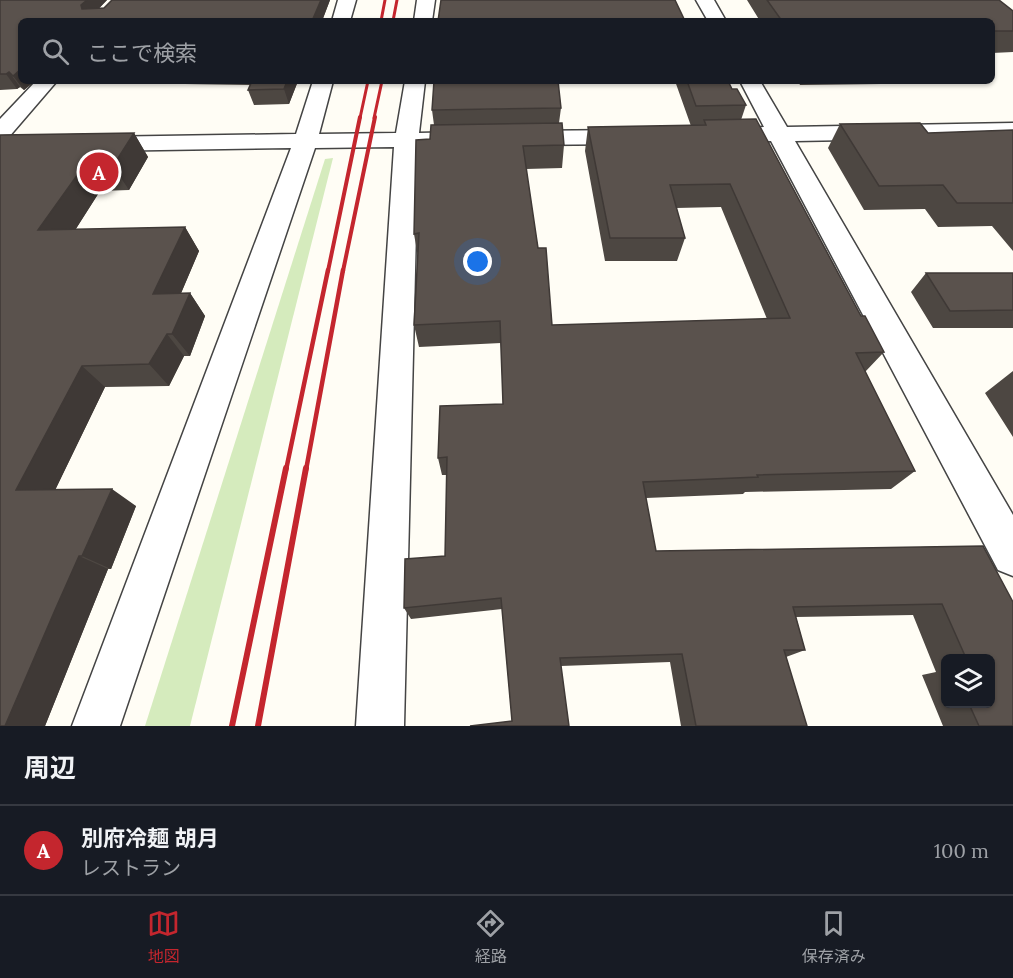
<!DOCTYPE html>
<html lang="ja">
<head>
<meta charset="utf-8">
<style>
	body { margin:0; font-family:Lora,"Noto Sans JP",serif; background:#242831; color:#f1f3f6 }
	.controls { position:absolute; right:18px; bottom:18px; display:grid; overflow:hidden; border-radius:9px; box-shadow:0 2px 4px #0004 }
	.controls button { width:54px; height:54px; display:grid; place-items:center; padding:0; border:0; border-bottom:2px solid #363941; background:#171b24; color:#f1f3f6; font:30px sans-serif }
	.you { position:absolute; left:478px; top:262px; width:21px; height:21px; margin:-15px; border:4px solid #fff; border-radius:50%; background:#1a73e8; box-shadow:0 0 0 9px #1a73e833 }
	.badge { display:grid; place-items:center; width:39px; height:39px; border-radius:50%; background:#c4262e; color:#fff; font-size:20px; font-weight:700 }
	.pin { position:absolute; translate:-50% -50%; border:3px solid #fff; box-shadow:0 2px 6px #0006 }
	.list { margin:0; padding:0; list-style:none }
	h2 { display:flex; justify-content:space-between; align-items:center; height:78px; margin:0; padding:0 24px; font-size:26px }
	h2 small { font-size:20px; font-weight:400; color:#9ea1a6 }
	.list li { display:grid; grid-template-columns:39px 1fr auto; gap:18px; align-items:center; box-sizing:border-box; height:90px; padding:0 24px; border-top:2px solid #363941 }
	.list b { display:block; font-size:22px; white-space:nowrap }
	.list p { margin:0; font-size:20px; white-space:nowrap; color:#9ea1a6 }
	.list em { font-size:20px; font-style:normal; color:#9ea1a6 }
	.icon { flex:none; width:33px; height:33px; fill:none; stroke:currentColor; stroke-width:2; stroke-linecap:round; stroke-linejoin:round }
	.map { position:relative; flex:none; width:1013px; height:726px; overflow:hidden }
	.search { position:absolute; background:#171b24; box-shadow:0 2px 4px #0004; left:18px; right:18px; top:18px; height:66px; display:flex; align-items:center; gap:15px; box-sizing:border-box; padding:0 21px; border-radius:9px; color:#9ea1a6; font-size:22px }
	.sheet { height:168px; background:#171b24 }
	nav { display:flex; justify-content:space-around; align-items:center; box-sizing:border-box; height:84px; border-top:2px solid #363941; background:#171b24; font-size:16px; color:#9ea1a6 }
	nav a { display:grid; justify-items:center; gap:3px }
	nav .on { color:#c4262e }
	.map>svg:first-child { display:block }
</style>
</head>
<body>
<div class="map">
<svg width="1013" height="726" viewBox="0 0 1013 726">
	<rect width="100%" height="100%" fill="#fffdf5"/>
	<!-- green -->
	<path fill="#d5ebbd" d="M333,158L190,726H145L325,159Z"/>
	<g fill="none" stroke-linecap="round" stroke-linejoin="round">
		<!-- minor casing -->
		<g stroke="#444" stroke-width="3">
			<path id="minor" d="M338,0H356L350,21H332Z
				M417,0H435L432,21H414Z
				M696,0H714L726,21H708Z
				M36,81H57L8,138L0,140V119Z
				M313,81H333L319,134L396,133L405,81H425L419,133L462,132L470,134L474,139L470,144L418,147L404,726H356L394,147L315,148L120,726H72L291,148L97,151L89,149L85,144L89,139L97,137L296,134Z
				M740,81H760L787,127L1013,123V137L795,141L1013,515V576L998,570L771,141L721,142L713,140L709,135L713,130L764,127Z
				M630,130L638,132L642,137L638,142L630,144L520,145L512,143L508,138L512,133L520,131Z"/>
		</g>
		<!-- minor -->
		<use href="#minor" fill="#fff" fill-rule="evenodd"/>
		<!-- rail-far3 -->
		<path stroke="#c4262e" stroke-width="3" d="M381,21L385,0
			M393,21L397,0
			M360,118L368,81
			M374,118L382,81"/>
		<!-- rail-far2 -->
		<path stroke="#c4262e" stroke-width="4" d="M328,271L360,117
			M343,271L375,117"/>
		<!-- rail-far1 -->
		<path stroke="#c4262e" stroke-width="4.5" d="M286,470L328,270
			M306,470L343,270"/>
		<!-- rail -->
		<path stroke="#c4262e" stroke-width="6" d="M232,726L286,468
			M258,726L306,468"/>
	</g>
	<!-- wall -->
	<path fill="#4d4742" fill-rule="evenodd" d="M0,0H107L99,8L330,0L322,21H21V81H35L24,90L20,87L17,89L0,90Z
		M747,0H999L1013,11V52L992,53V21H760Z
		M184,81H298L289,104L254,105L248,90L251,85L185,84Z
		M675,81H728L732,89L746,105L741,120L861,316L884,352L865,372L915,471L891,489L745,492L743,494L646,498L656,551L983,546L1013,726H943L922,675L936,672L913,615L796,617L805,650L786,657L807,726H681L670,662L561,666L512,721L502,609L411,619L404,608L445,556L447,475H442L438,458L503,404L501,343L419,347L414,325L418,257L414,234L430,139L434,125L432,110L561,108L559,123L564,145L562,168L526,169L538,248L552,325L767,319L721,207L676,208L685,238L677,261H605L585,151L588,127L691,126ZM945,658H990V704H945Z
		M798,81H883L881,84L800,85Z
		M840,124L928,133L1013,130V251L992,226L938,227L925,209L864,210L828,148Z
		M134,133L148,157L129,190L100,191L75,230L185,227L199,251L181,293H190L205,316L190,356H184L169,386L105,387L55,490L136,506L111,569H108L87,621L45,726H0V135Z
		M926,273H1013V328H933L911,292Z
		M1013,371V437L985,393Z"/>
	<!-- shaded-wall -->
	<path fill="#3f3936" d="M87,0H107L89,19L82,9L81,5Z
		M321,0H330L322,21H312Z
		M21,69V81H35L24,90L13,76Z
		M9,72L20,87L17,89L6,74Z
		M287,81H298L289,104L284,89Z
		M134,133L148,157L129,190L113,166Z
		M83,167L100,191L60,254L38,230Z
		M185,227L199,251L171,317L153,294Z
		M190,293L205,316L190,356L172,334Z
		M167,334L184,356L169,386L149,364Z
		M82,366L105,387L47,507L16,490Z
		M112,489L136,506L111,569L82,556Z
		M79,556L108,569L87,621L45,726H5L55,610Z"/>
	<!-- building -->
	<path fill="#5a524d" stroke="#3f3936" stroke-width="1.5" d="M0,0H87L81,5L82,9L104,8L112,0H321L312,21H21V69L13,76L9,72L6,74H0Z
		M441,0H675L685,21H438Z
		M767,0H999L1013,11V31H992V21H782Z
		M252,81H287L284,89L248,90Z
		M434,81H558L561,108L432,110Z
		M687,81H728L732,89H737L746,105L696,106Z
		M756,119L861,316H865L884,352L856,353L915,471L757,475L758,477L643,482L656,551L983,546L1013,602V726H979L969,704H990V658H966L942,604L793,607L805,650H784L807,726H696L682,654L560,658L569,726H470L512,721L501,598L404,608L405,559L445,556L447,457L438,458L440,406L503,404L500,321L414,325L419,233L414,234L416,140L430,139L431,125L562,123L564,145L523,146L538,248H546L552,325L790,318L730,184L670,185L685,238H610L588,127L706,125L704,120Z
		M920,123L928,133L1013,130V203H957L943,185L879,186L840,124Z
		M134,133L113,166L83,167L38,230L185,227L153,294L190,293L172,334H167L149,364L82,366L16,490L112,489L82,556H79L55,610L5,726H0V135Z
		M926,273H1013V310L950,311Z"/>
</svg>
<div class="controls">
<button><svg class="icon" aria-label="layers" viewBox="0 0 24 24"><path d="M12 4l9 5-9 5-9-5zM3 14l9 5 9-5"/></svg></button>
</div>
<div class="you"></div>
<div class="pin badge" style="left:99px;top:172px">A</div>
<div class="search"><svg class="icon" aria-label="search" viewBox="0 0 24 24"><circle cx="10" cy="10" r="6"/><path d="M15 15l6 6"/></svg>ここで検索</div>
</div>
<section class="sheet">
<h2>周辺<small></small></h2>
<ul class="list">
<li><span class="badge">A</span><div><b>別府冷麺 胡月</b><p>レストラン</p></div><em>100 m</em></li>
</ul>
</section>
<nav>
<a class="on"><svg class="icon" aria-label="map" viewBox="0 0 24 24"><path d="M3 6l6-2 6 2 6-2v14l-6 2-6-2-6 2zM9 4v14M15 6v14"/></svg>地図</a>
<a><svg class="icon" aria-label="directions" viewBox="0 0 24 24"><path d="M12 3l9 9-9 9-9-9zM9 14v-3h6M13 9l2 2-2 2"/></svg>経路</a>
<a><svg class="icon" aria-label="saved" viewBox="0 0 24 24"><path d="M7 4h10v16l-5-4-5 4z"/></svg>保存済み</a>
</nav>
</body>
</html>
